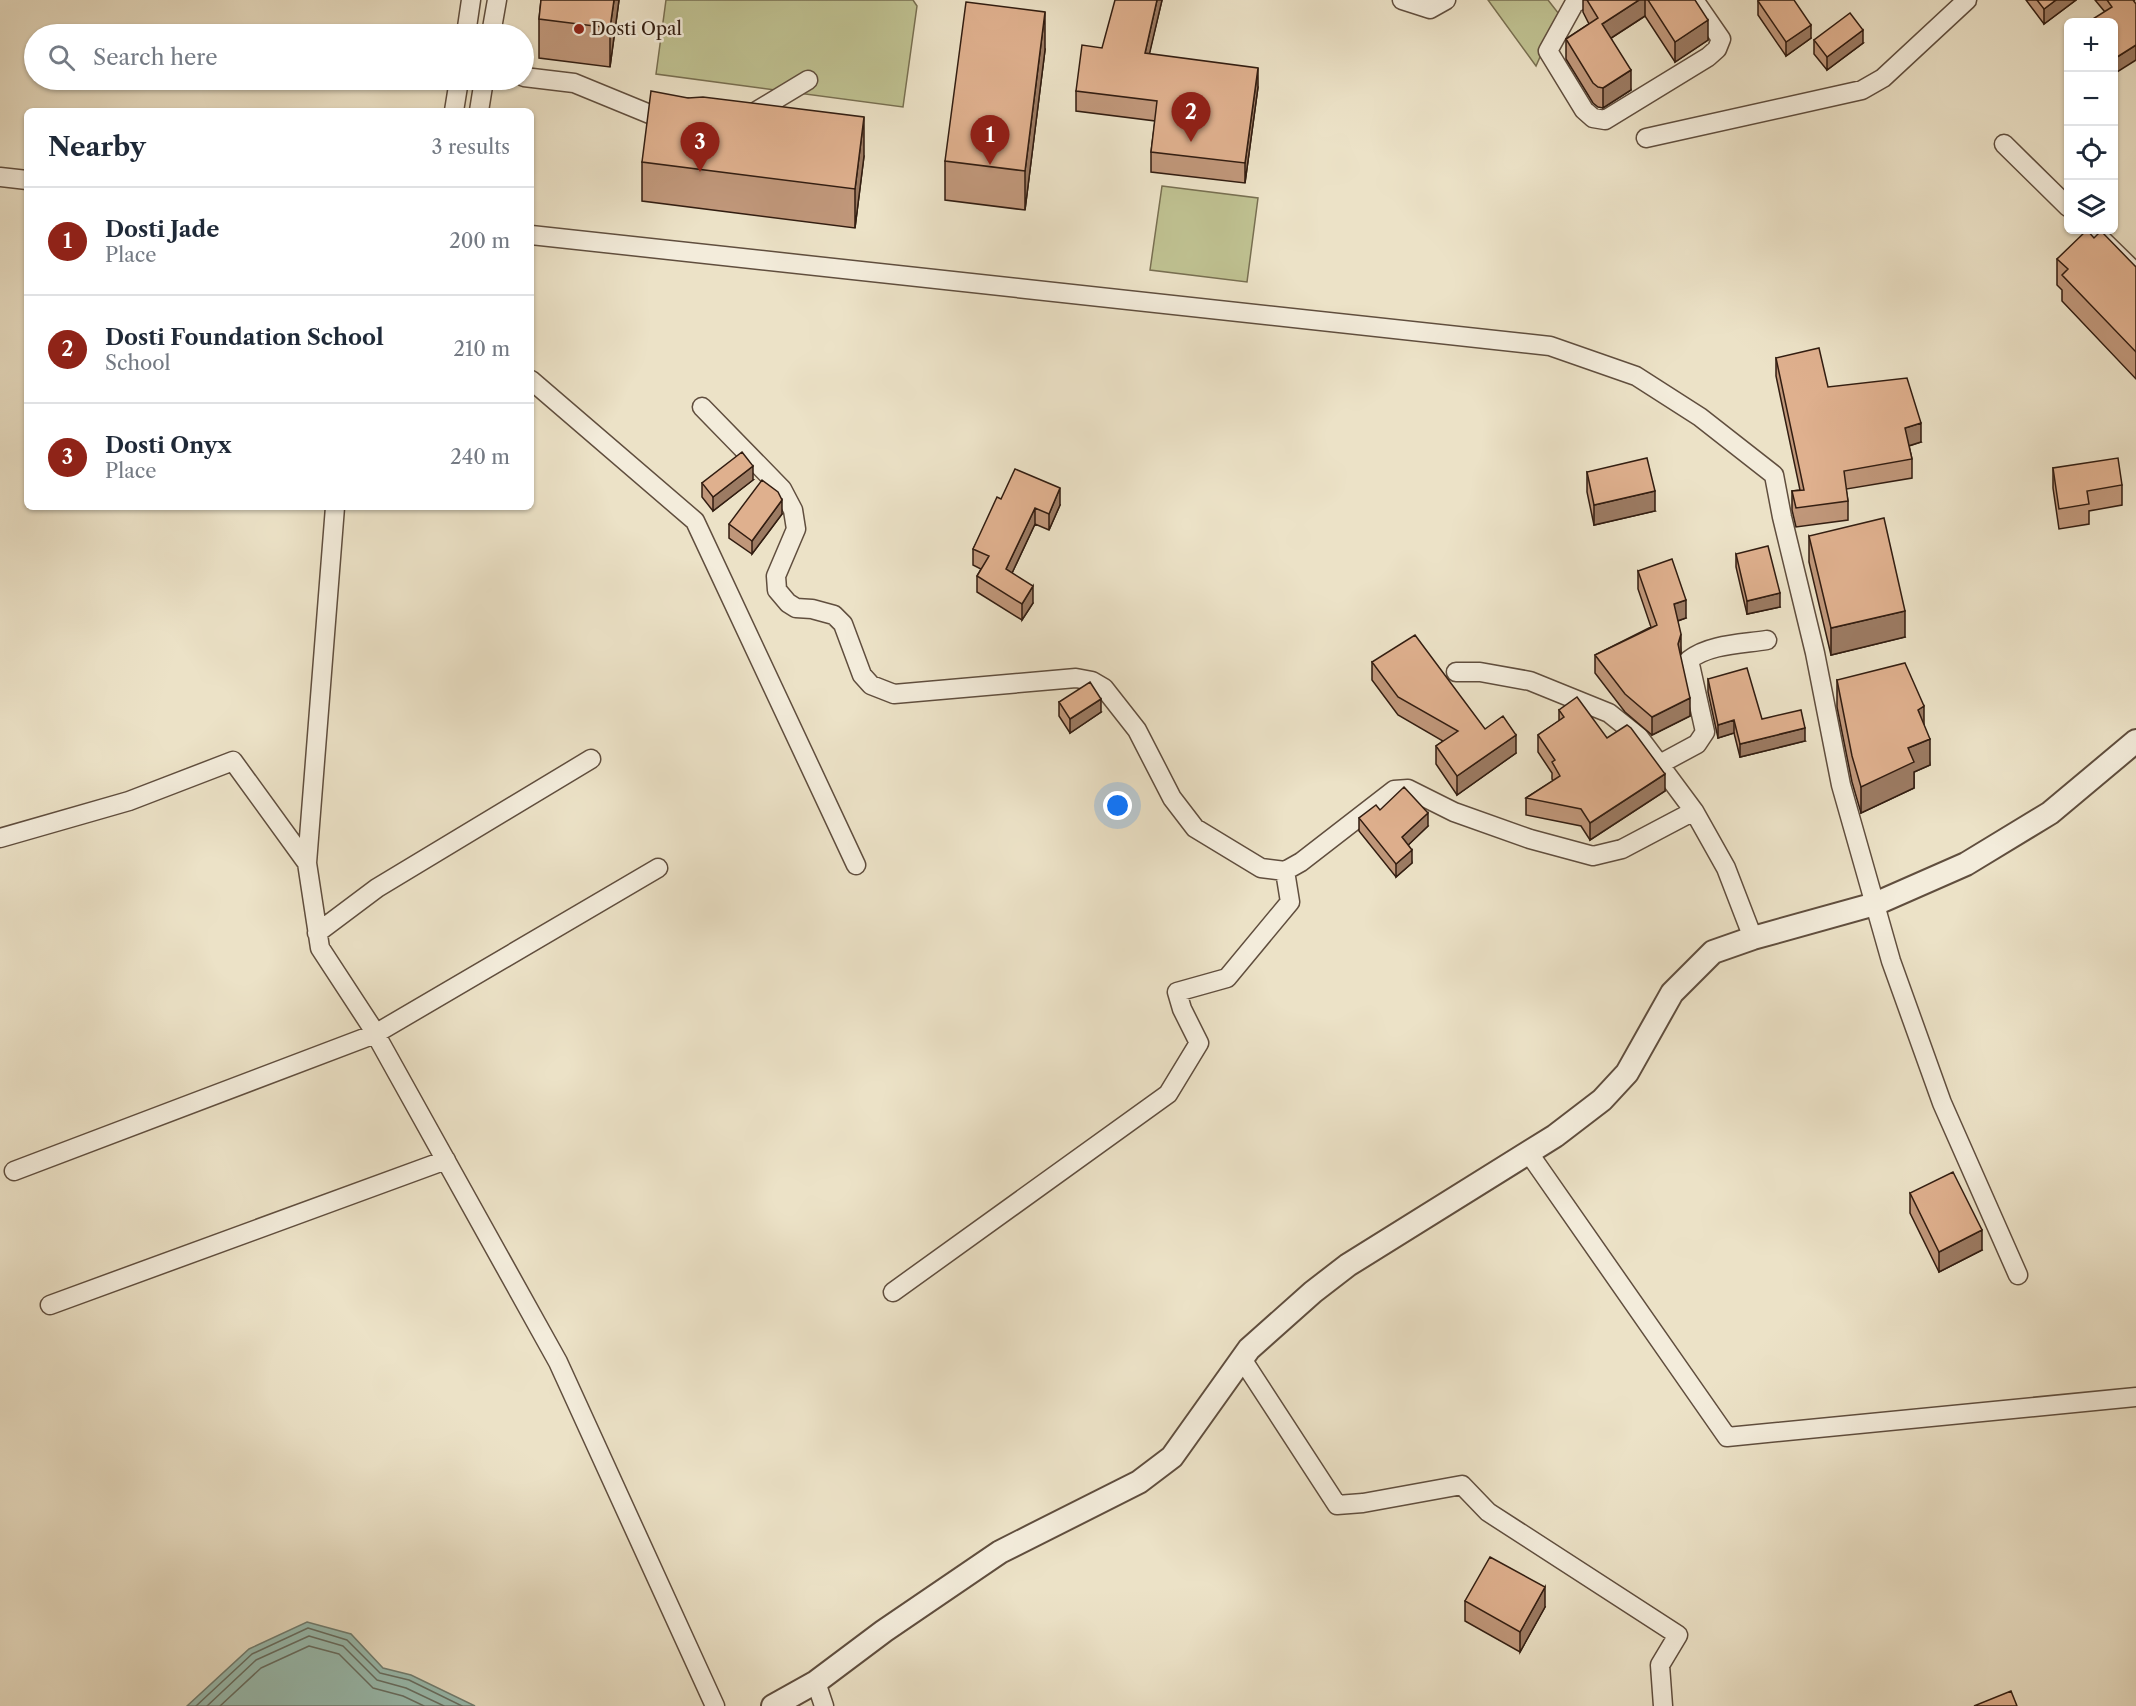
<!DOCTYPE html>
<html lang="en">
<head>
<meta charset="utf-8">
<style>
	body { margin:0; font-family:"Libre Caslon Text",serif; background:#f2f2f3; color:#1f2937 }
	.controls { position:absolute; right:18px; top:18px; display:grid; overflow:hidden; border-radius:9px; box-shadow:0 2px 4px #0004 }
	.controls button { width:54px; height:54px; display:grid; place-items:center; padding:0; border:0; border-bottom:2px solid #e0e1e3; background:#fff; color:#1f2937; font:30px sans-serif }
	.you { position:absolute; left:1118px; top:806px; width:21px; height:21px; margin:-15px; border:4px solid #fff; border-radius:50%; background:#1a73e8; box-shadow:0 0 0 9px #1a73e833 }
	.badge { display:grid; place-items:center; width:39px; height:39px; border-radius:50%; background:#8f2418; color:#fff; font-size:20px; font-weight:700 }
	.pin { position:absolute; translate:-50% -50px; filter:drop-shadow(0 2px 3px #0008) }
	.pin::after { content:''; position:absolute; top:32px; width:21px; height:18px; background:inherit; clip-path:polygon(0 0,100% 0,50% 100%) }
	.list { margin:0; padding:0; list-style:none }
	h2 { display:flex; justify-content:space-between; align-items:center; height:78px; margin:0; padding:0 24px; font-size:26px }
	h2 small { font-size:20px; font-weight:400; color:#747a83 }
	.list li { display:grid; grid-template-columns:39px 1fr auto; gap:18px; align-items:center; box-sizing:border-box; height:108px; padding:0 24px; border-top:2px solid #e0e1e3 }
	.list b { display:block; font-size:22px; white-space:nowrap }
	.list p { margin:0; font-size:20px; white-space:nowrap; color:#747a83 }
	.list em { font-size:20px; font-style:normal; color:#747a83 }
	.icon { flex:none; width:33px; height:33px; fill:none; stroke:currentColor; stroke-width:2; stroke-linecap:round; stroke-linejoin:round }
	.map { position:relative; flex:none; width:2136px; height:1706px; overflow:hidden }
	.search { position:absolute; background:#fff; box-shadow:0 2px 4px #0004; left:24px; top:24px; width:510px; height:66px; display:flex; align-items:center; gap:15px; box-sizing:border-box; padding:0 21px; border-radius:33px; color:#747a83; font-size:22px }
	.panel { position:absolute; background:#fff; box-shadow:0 2px 4px #0004; left:24px; top:108px; width:510px; height:402px; border-radius:9px }
	.map>svg:first-child { display:block }
</style>
</head>
<body>
<div class="map">
<svg width="2136" height="1706" viewBox="0 0 2136 1706">
	<rect width="100%" height="100%" fill="#ece2c7"/>
	<filter id="stains"><feTurbulence type="fractalNoise" baseFrequency=".00333" numOctaves="4"/><feColorMatrix values="0 0 0 0 .2 0 0 0 0 .09 0 0 0 0 .02 0 0 0 .5 -.17"/></filter>
	<radialGradient id="worn" r=".72"><stop offset=".6" stop-color="#630" stop-opacity="0"/><stop offset="1" stop-color="#630" stop-opacity=".3"/></radialGradient>
	<!-- green -->
	<path fill="#bfc191" stroke="#786f51" stroke-width="1.5" d="M666,0H913L917,6L903,107L656,74Z
		M1488,0H1548L1559,14L1536,66Z
		M1162,186L1258,198L1247,282L1150,270Z"/>
	<!-- water -->
	<path fill="#99beb2" stroke="#707e72" stroke-width="1.5" d="M307,1622L351,1634L383,1668L411,1675L475,1706H187L249,1649Z"/>
	<g fill="none" stroke-linecap="round" stroke-linejoin="round">
		<!-- shore -->
		<path stroke="#666e62" stroke-width="1.5" d="M196,1706L252,1654L308,1628L347,1640L380,1673L409,1680L462,1706
			M207,1706L256,1660L309,1636L343,1646L377,1680L406,1688L444,1706
			M220,1706L261,1668L309,1646L339,1654L373,1688L403,1696L424,1706"/>
		<!-- minor casing -->
		<g stroke="#604e3e" stroke-width="21">
			<path id="minor" d="M1402,0L1430,9L1446,0
				M1580,0L1574,4L1548,51L1584,110L1593,118L1605,120L1708,57L1717,49L1721,39L1694,0
				M466,34L471,0
				M491,34L497,0
				M524,77L574,83L652,115L671,120
				M454,111L459,80
				M479,111L484,80
				M745,118L808,80
				M1646,138L1862,90L1883,78L1967,0
				M2004,144L2068,207
				M0,177L27,180
				M2092,230L2136,273
				M531,235L1550,346L1636,376L1700,417L1774,475L1782,517L1815,653L1841,785L1891,961L1942,1103L2018,1275
				M531,380L695,521L856,865
				M702,407L782,489L793,510L796,529L776,576L777,590L788,603L796,608L812,609L834,615L843,624L862,675L871,685L894,694L1076,678L1092,681L1104,688L1137,730L1172,798L1195,828L1261,868L1285,871L1301,862L1394,790L1408,789L1454,812L1530,839L1593,856L1622,849L1694,811L1726,868L1753,938
				M1456,672H1480L1530,681L1609,713L1639,737L1694,811
				M1660,764L1697,744L1705,732L1689,660C1709,644 1742,644 1767,640
				M0,838L129,801L233,761L307,863L320,948L371,1026L558,1362L715,1706
				M307,863L335,507
				M317,933L377,888L591,759
				M1528,1152L1727,1437L2136,1397
				M14,1171L375,1034L658,868
				M893,1292L1168,1094L1199,1043L1182,1009L1177,992L1227,978L1290,902L1285,871
				M50,1305L446,1160
				M1242,1359L1337,1505L1363,1503L1462,1485L1488,1512L1678,1635L1660,1665L1663,1706
				M816,1682L824,1706"/>
		</g>
		<!-- tertiary casing -->
		<g stroke="#604e3e" stroke-width="26">
			<path id="tertiary" d="M773,1706L816,1682L884,1631L1000,1552L1139,1482L1172,1457L1249,1349L1313,1292L1348,1265L1555,1136L1602,1100L1627,1073L1672,993L1713,952L1753,938L1875,904L1966,864L2050,813L2136,741"/>
		</g>
		<!-- minor -->
		<use href="#minor" stroke="#f3ecdb" stroke-width="18"/>
		<!-- tertiary -->
		<use href="#tertiary" stroke="#f3ecdb" stroke-width="22"/>
	</g>
	<!-- wall -->
	<path fill="#c0977a" stroke="#321d11" stroke-width="1.5" d="M541,0H619L610,67L539,58V19Z
		M1162,0L1149,54L1258,87L1245,183L1151,172V152L1155,121L1076,111V91L1102,48Z
		M1583,0H1695L1708,40L1675,62L1645,16L1611,38L1631,90L1603,108L1598,107L1593,103L1566,59V39L1589,24L1583,12Z
		M2026,0H2076L2044,24Z
		M2095,0H2135L2105,12Z
		M1758,1L1811,38L1786,56L1758,15Z
		M1814,40L1863,43L1827,70L1814,54Z
		M1045,50L1025,210L945,200V161Z
		M688,98L864,156L855,228L642,201V162Z
		M2094,238L2136,267V379L2062,301V290L2057,285V259Z
		M1776,358L1921,442L1909,446L1912,459V478L1846,489L1848,501V520L1796,527L1792,510V491L1800,490L1776,376Z
		M2053,468L2122,485V505L2089,511V524L2059,529L2053,488Z
		M1587,472L1655,511L1594,525L1587,492Z
		M753,480L713,511L702,497V483Z
		M1001,499L1060,505L1049,530L1035,524L1012,573L1033,603L1022,620L977,592V576L981,569L973,565V549Z
		M782,514L752,554L729,538V524Z
		M1809,536L1905,637L1831,655L1809,562Z
		M1736,554L1780,607L1747,614L1736,567Z
		M1638,571L1686,618L1678,621L1681,653L1680,655L1690,716L1652,735L1625,712L1595,673V655L1651,627L1638,589Z
		M1372,662L1485,729L1516,753L1457,795L1436,764V746L1443,741L1398,715L1372,680Z
		M1708,679L1762,719L1805,741L1740,757L1734,733L1718,738L1708,692Z
		M1837,680L1924,725L1930,765L1914,772V788L1861,813L1852,782L1837,707Z
		M1059,702L1101,712L1070,733L1059,716Z
		M1559,710L1607,738L1665,791L1590,840L1581,826L1526,815V798L1553,781L1552,779V773L1538,752V735L1559,721Z
		M1380,810L1428,826L1408,845L1412,863L1396,877L1359,831V818Z
		M1910,1193L1982,1250L1939,1272L1910,1213Z
		M1465,1601L1545,1607L1520,1652L1465,1621Z"/>
	<!-- shaded-wall -->
	<path fill="#9c7b63" stroke="#321d11" stroke-width="1.5" d="M614,0H619L610,67V28Z
		M1157,0H1162L1145,73V53Z
		M1639,0H1645V16L1602,44V24Z
		M2056,0H2076L2044,24V9Z
		M1045,12V50L1025,210V171Z
		M1708,20V40L1675,62V42Z
		M1811,25V38L1786,56V42Z
		M1863,30V43L1827,70V57Z
		M2136,45V60L2114,74V59Z
		M1258,68V87L1245,183V163Z
		M1631,70V90L1603,108V88Z
		M864,117V156L855,228V189Z
		M1921,423V442L1905,447V428Z
		M753,466V480L713,511V497Z
		M1060,488V505L1049,530V514Z
		M1655,491V511L1594,525V505Z
		M782,500V514L752,554V541Z
		M1035,508V524L1006,586V569Z
		M1033,586V603L1022,620V604Z
		M1780,593V607L1747,614V601Z
		M1686,600V618L1674,622V604Z
		M1905,611V637L1831,655V628Z
		M1681,634V653L1678,662V644Z
		M1690,698V716L1652,735V717Z
		M1101,699V712L1070,733V719Z
		M1924,706V732L1918,710Z
		M1734,720V733L1718,738V725Z
		M1805,728V741L1740,757V744Z
		M1516,735V753L1457,795V776Z
		M1930,739V765L1914,772V788L1861,813V787L1908,748Z
		M1665,774V791L1590,840V823Z
		M1428,813V826L1402,851V837Z
		M1412,850V863L1396,877V864Z
		M1982,1230V1250L1939,1272V1252Z
		M1545,1587V1607L1520,1652V1632Z"/>
	<!-- building -->
	<path fill="#dfb08e" stroke="#321d11" stroke-width="1.5" d="M541,0H614L610,28L539,19Z
		M1115,0H1157L1145,53L1258,68L1245,163L1151,152L1157,101L1076,91L1082,45L1102,48Z
		M1587,0H1639L1602,24L1631,70L1603,88L1598,87L1593,83L1566,39L1598,18Z
		M1648,0H1695L1708,20L1675,42Z
		M1760,0H1794L1811,25L1786,42L1758,1Z
		M2037,0H2056L2044,9Z
		M2107,0H2133L2136,4V45L2114,59V22H2088L2112,7Z
		M966,2L1045,12L1025,171L945,161Z
		M1850,13L1863,30L1827,57L1814,40Z
		M651,91L688,98L703,97L864,117L855,189L642,162Z
		M2087,230L2094,238L2101,231L2136,267V352L2062,275L2068,269L2057,259Z
		M1819,348L1828,387L1907,378L1921,423L1905,428L1912,459L1844,471L1848,501L1796,508L1792,491L1804,490L1776,358Z
		M742,452L753,466L713,497L702,483Z
		M1647,458L1655,491L1594,505L1587,472Z
		M2118,458L2122,485L2087,491L2089,504L2059,509L2053,468Z
		M1015,469L1060,488L1049,514L1035,508L1006,569L1033,586L1022,604L977,576L989,556L973,549L997,497L1001,499Z
		M762,480L778,492L782,500L752,541L729,524Z
		M1884,518L1905,611L1831,628L1809,536Z
		M1768,546L1780,593L1747,601L1736,554Z
		M1672,559L1686,600L1674,604L1681,634L1678,644L1690,698L1652,717L1625,694L1595,655L1657,625L1638,571Z
		M1415,635L1485,729L1503,716L1516,735L1457,776L1436,746L1458,731L1398,697L1372,662Z
		M1905,663L1924,706L1918,710L1930,739L1908,748L1914,762L1861,787L1852,756L1837,680Z
		M1747,668L1762,719L1801,710L1805,728L1740,744L1734,720L1718,725L1708,679Z
		M1090,682L1101,699L1070,719L1059,702Z
		M1577,697L1607,738L1627,725L1631,728L1665,774L1590,823L1581,809L1526,798L1560,776L1552,762L1555,760L1538,735L1564,717L1559,710Z
		M1404,787L1428,813L1402,837L1412,850L1396,864L1359,818L1376,805L1380,810Z
		M1953,1172L1982,1230L1939,1252L1910,1193Z
		M1490,1557L1545,1587L1520,1632L1465,1601Z
		M2011,1691L2017,1706H1974Z"/>
	<!-- markers -->
	<circle fill="#8f2418" stroke="#f3ecdb" stroke-width="2" cx="579" cy="29" r="6"/>
	<g text-anchor="middle" dominant-baseline="central" stroke-width="5" stroke-linejoin="round" paint-order="stroke">
		<!-- poi labels -->
		<g font-size="18" fill="#321d11" stroke="#f3ecdb" text-anchor="start">
			<text x="591" y="29">Dosti Opal</text>
		</g>
	</g>
	<rect width="100%" height="100%" filter="url(#stains)"/>
	<rect width="100%" height="100%" fill="url(#worn)"/>
</svg>
<div class="controls">
<button>+</button>
<button>−</button>
<button><svg class="icon" aria-label="locate" viewBox="0 0 24 24"><circle cx="12" cy="12" r="6"/><path d="M12 2v4M12 18v4M2 12h4M18 12h4"/></svg></button>
<button><svg class="icon" aria-label="layers" viewBox="0 0 24 24"><path d="M12 4l9 5-9 5-9-5zM3 14l9 5 9-5"/></svg></button>
</div>
<div class="you"></div>
<div class="pin badge" style="left:990px;top:165px">1</div>
<div class="pin badge" style="left:1191px;top:142px">2</div>
<div class="pin badge" style="left:700px;top:172px">3</div>
<div class="search"><svg class="icon" aria-label="search" viewBox="0 0 24 24"><circle cx="10" cy="10" r="6"/><path d="M15 15l6 6"/></svg>Search here</div>
<section class="panel">
<h2>Nearby<small>3 results</small></h2>
<ul class="list">
<li><span class="badge">1</span><div><b>Dosti Jade</b><p>Place</p></div><em>200 m</em></li>
<li><span class="badge">2</span><div><b>Dosti Foundation School</b><p>School</p></div><em>210 m</em></li>
<li><span class="badge">3</span><div><b>Dosti Onyx</b><p>Place</p></div><em>240 m</em></li>
</ul>
</section>
</div>
</body>
</html>
